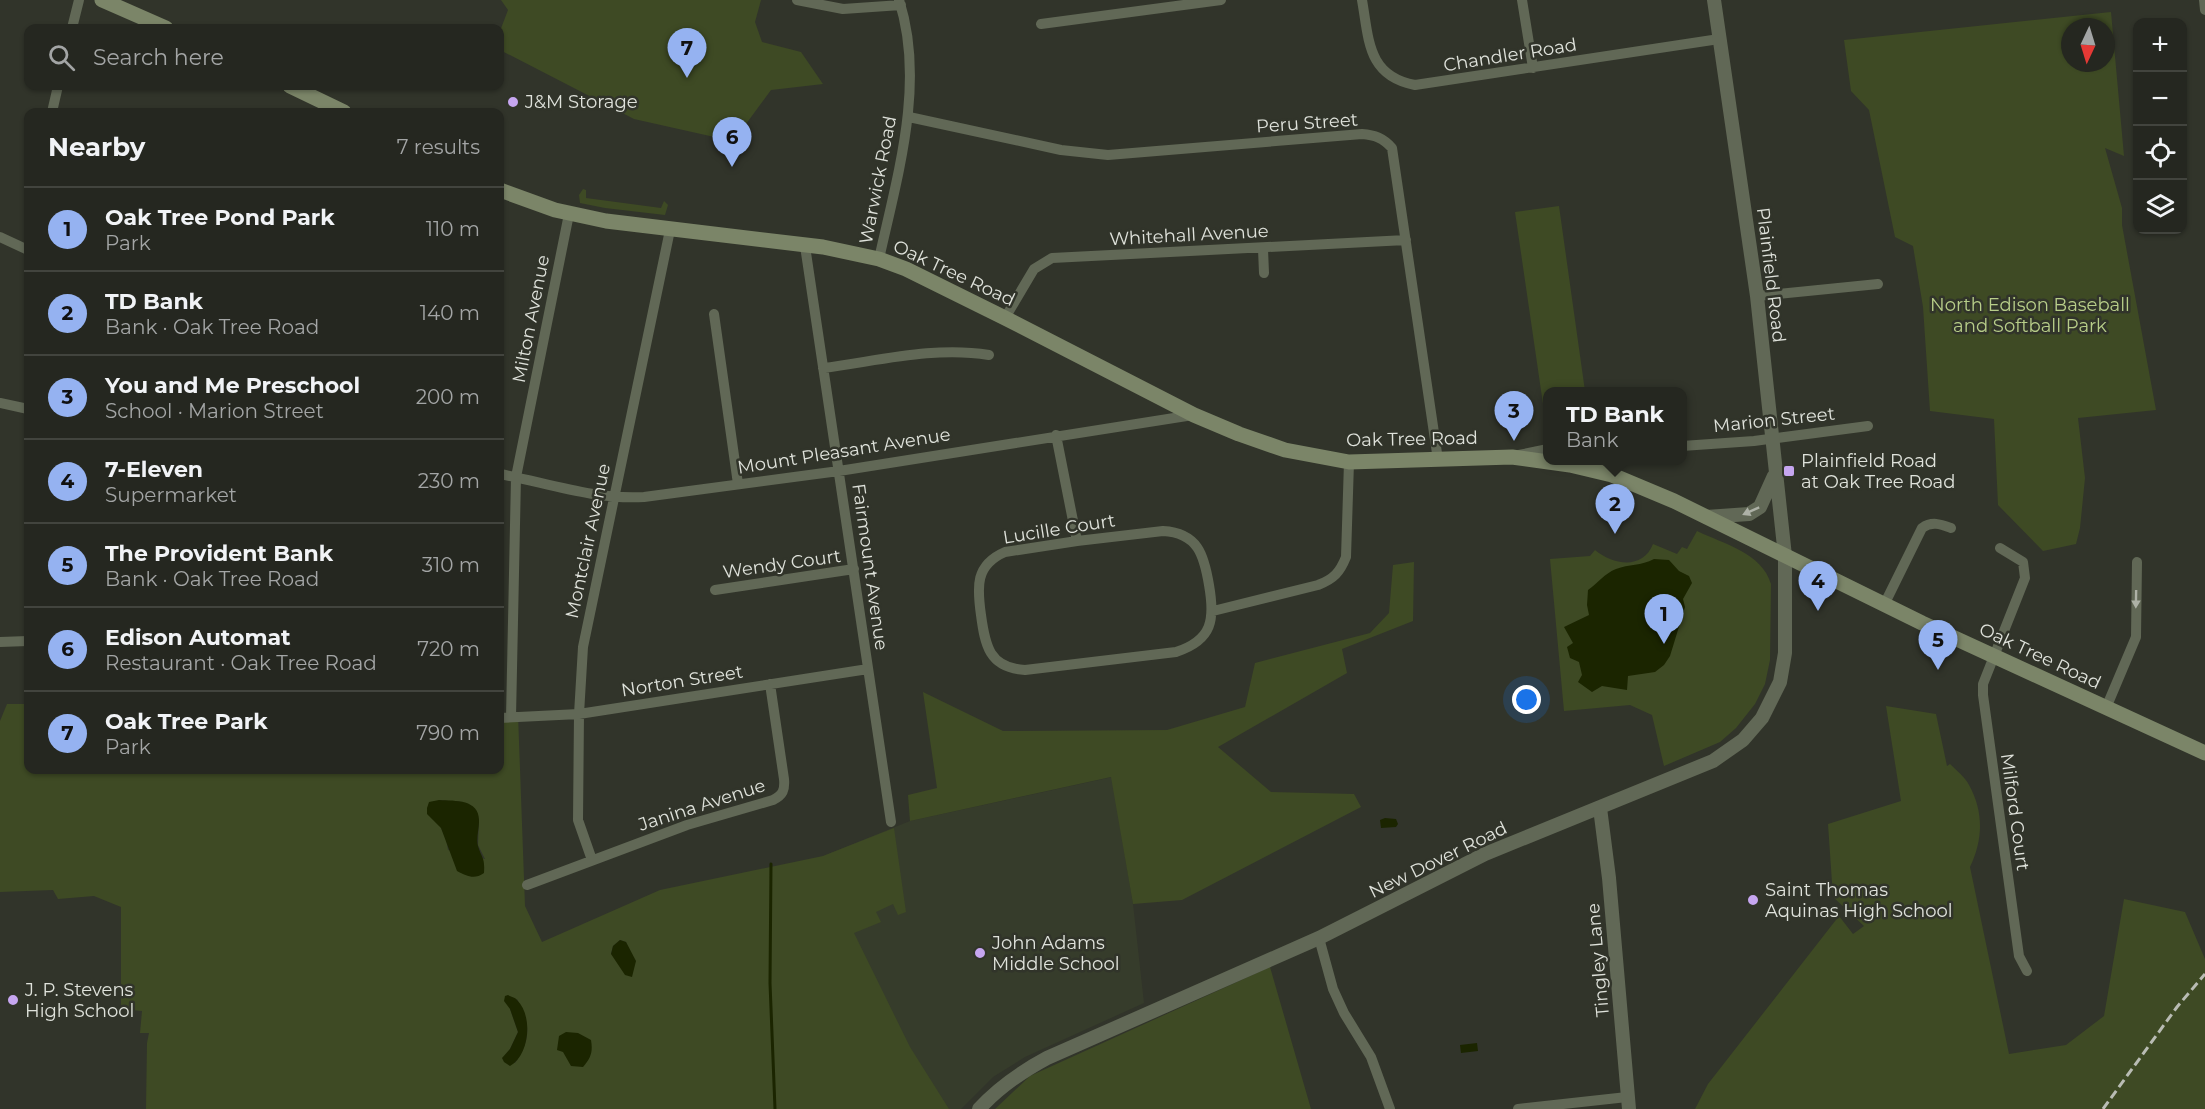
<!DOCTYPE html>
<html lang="en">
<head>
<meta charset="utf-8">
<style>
	body { margin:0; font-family:Montserrat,sans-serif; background:#2d2f29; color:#f1f3f6 }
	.controls { position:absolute; right:18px; top:18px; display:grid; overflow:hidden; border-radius:12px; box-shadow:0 2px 4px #0004 }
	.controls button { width:54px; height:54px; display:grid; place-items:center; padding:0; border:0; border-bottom:2px solid #42443e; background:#252720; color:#f1f3f6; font:30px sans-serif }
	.compass { position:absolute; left:2061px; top:18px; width:54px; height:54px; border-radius:50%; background:#252720; box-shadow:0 2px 4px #0004; rotate:184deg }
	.you { position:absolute; left:1527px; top:700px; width:21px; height:21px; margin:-15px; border:4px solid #fff; border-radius:50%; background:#1a73e8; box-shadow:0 0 0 9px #1a73e833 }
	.badge { display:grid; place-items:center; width:39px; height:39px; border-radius:50%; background:#95b2f1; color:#111; font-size:20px; font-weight:700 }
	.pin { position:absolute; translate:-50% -50px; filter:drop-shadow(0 2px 3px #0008) }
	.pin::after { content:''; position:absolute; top:32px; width:21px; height:18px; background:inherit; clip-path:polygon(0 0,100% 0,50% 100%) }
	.popup { position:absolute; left:1543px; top:387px; width:144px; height:78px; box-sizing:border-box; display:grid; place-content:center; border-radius:12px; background:#252720; filter:drop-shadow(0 2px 4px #0005); font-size:20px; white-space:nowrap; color:#a3a5a5 }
	.popup b { font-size:22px; color:#f1f3f6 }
	.popup::after { content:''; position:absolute; left:50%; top:100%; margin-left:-12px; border:12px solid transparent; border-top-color:#252720 }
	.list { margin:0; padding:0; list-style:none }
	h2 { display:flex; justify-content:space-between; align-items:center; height:78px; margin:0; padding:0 24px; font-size:26px }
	h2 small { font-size:20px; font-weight:400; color:#a3a5a5 }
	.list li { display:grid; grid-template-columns:39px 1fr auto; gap:18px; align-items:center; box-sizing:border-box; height:84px; padding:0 24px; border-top:2px solid #42443e }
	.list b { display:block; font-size:22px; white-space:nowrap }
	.list p { margin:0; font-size:20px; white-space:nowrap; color:#a3a5a5 }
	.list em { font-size:20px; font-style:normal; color:#a3a5a5 }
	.icon { flex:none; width:33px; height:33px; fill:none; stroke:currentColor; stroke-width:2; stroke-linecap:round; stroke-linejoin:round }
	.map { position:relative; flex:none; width:2205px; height:1109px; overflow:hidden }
	.search { position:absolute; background:#252720; box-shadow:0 2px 4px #0004; left:24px; top:24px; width:480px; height:66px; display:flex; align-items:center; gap:15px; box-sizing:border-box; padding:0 21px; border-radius:12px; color:#a3a5a5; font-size:22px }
	.panel { position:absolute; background:#252720; box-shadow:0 2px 4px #0004; left:24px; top:108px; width:480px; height:666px; border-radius:12px }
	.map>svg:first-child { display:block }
</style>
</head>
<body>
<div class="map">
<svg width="2205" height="1109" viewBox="0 0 2205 1109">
	<rect width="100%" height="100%" fill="#31342a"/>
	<!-- built -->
	<path fill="#363c2b" d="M1112,777L1133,904L1144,1003L1025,1057L993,1077L961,1109H811L823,856L910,821Z"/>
	<!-- green -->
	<path fill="#3e4a24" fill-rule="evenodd" d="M501,0H761L755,22L762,42L801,52L823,84L771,90L746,124L750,145L634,119L500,50V31L508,10Z
		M2111,12L2124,156L2105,148L2122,208V225L2156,410L2078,418L2085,478L2080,528L2076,544L2043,551L1998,505L1994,419L1930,411L1923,307L1913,246L1895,237L1869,110L1851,91L1844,40ZM2070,27H2106V63H2070Z
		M583,189L586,190V198L661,208L664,201L668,205L665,215L605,208L580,203L579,195Z
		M1559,206L1585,391L1548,392L1547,404H1543L1515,212Z
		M1697,531C1724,544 1762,553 1771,584L1770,660L1765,684L1755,704L1736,728L1720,742L1664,766L1652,715L1630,705L1564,711L1550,559L1590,556L1595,550C1613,565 1643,570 1653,544L1677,554L1682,547L1687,549Z
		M1414,562L1413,621L1342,649L1347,673L1218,747L1271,792L1354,794L1361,807L1182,900L1133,904L1111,777L910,821L908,795L937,788L923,692L1003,731L1167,730L1245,707L1255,663L1370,633L1389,613L1393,565Z
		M7,704H28V770H500V714H518L525,906L542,942L660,890L823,856L894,828L906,912L898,915L893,904L876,912L881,922L854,933L910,1047L949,1109H146L147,1043L149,1033H140L142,1011L121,1009V907L94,896L58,899L53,890L0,892V721ZM439,800L462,802L479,819L478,845L485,859L448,850L446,839L441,828ZM620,940L626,942L633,957L611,954L613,946ZM517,999C531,1025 531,1039 515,1063L503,1058L510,1049L518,1032L510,1009Z
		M1886,706L1936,714L1947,766L1950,764C1956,770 1965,777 1969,785C1984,812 1983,840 1970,867L2009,1054L2066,1045L2104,1016L2124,899L2185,912L2205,959V1109H1695L1708,1084L1839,916L1853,934L1864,926L1833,897L1828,824L1901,801Z
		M1270,967L1311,1109H995L1030,1076Z"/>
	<!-- water -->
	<path fill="#1b2500" d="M1654,559L1669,560L1679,571L1689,576L1692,583L1683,599L1685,607L1670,656L1664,665L1655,672L1628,676L1627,690L1602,686L1592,692L1578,682L1582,675L1579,662L1570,658L1567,647L1573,643L1564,627L1589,615L1587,605L1588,590C1597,584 1605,573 1616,569C1629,564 1641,566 1654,559Z
		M439,800C456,801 480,799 479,822C479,829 476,839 478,846C482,859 485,857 484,873C474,880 467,876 457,871L441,828L427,814V808L429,802Z
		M1385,818L1396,819L1398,824L1396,827L1381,828L1380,820Z
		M620,940L626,942L636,961L632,977L625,975L611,954L613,946Z
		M508,995C511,997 515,997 517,1000C533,1015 530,1055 510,1066L504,1062L502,1058L510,1049L518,1032L510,1009L504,1001L505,996Z
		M566,1032L578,1033L591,1040C593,1052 591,1058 583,1067L571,1066L563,1052L557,1050L559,1036Z
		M1477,1043L1478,1051L1461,1053L1460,1045Z"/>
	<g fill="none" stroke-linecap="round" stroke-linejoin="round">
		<!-- stream -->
		<path stroke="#1b2500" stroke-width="3" d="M771,864L770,983L775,1109"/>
		<!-- minor -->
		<path stroke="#616856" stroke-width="10" d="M797,0L843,9L901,5
			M1362,0C1369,39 1367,76 1415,85L1719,39
			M1522,0L1533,68
			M2204,0L2205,10
			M1041,24L1221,0
			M72,28L79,0
			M52,112L58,86
			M909,117L1061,150L1108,155L1362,134C1375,135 1383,138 1392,148L1438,460
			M0,237L28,250
			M805,246L891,822
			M1263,249L1264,273
			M879,259C897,177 926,83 899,0
			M1757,296L1878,284
			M714,314L738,484
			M1005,318L1034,269L1052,258L1406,240
			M823,368C878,361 934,346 989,355
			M0,403L28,409
			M1056,435L1077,541
			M1682,446L1754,441L1868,426
			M1519,455L1548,449
			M500,474C547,483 595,500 644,497L839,471L1193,415
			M1163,531C1198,533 1204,555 1209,585C1215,619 1213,640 1176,652L1025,670C989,668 985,645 981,615C977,587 975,565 1005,552L1077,541Z
			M2000,548L2023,562L2025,578L1983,684V695L2019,956L2027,971
			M715,590L854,569
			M1884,605L1922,528C1932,521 1940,524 1951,528
			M1213,611L1318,585C1334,579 1340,572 1346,557L1349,462
			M0,642L28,641
			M2106,708L2136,637L2137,562
			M511,717L516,477L569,214
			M500,718L579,714L868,669
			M592,860L578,820L579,714L583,647L670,230
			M527,885L687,825L773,800C783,795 785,790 784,779L770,684
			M1319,938L1333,989L1344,1013L1371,1057L1390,1109
			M1518,1109L1627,1097"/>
		<!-- tertiary -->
		<path stroke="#616856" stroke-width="14" d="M1706,517L1749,514L1760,507L1774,476
			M1600,808L1609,878L1629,1109
			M979,1109C999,1087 1021,1072 1047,1058L1319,938L1485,854L1713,761L1743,740L1762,718L1780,682L1785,653V556L1757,296L1714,0"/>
		<!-- secondary -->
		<path stroke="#7b8568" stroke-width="15" d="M102,0L166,28
			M290,86L344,112
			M500,190L555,210L606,221L823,247L879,259L906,269L1005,318L1194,415L1239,434L1285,450L1349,462L1512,457L1570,465L1612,475L1674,501L1922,623L2205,753"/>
		<!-- rail -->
		<path stroke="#b9bcb4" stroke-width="3" stroke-dasharray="9 4.5" stroke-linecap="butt" d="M2103,1109L2177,1007L2205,974"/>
	</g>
	<!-- one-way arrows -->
	<defs><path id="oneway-solid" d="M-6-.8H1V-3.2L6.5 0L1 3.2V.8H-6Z" transform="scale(1.5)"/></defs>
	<g fill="#adb1a6">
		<use href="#oneway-solid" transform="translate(1751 511) rotate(156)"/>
		<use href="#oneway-solid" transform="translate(2136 599) rotate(91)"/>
	</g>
	<!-- markers -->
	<g fill="#c6a6f0" stroke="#31342a" stroke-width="2">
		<circle cx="513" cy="102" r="6"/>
		<rect x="1783" y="465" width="12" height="12" rx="3"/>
		<circle cx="1753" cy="900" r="6"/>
		<circle cx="980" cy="953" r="6"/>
		<circle cx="13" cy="1000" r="6"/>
	</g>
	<g text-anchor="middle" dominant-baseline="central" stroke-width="5" stroke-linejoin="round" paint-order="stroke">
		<!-- street labels -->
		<g font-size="18" fill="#dfe2db" stroke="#31342a">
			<text transform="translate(1510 55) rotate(-9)">Chandler Road</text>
			<text transform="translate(1307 123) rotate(-4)">Peru Street</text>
			<text transform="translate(878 180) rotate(-79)">Warwick Road</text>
			<text transform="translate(1189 235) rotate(-3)">Whitehall Avenue</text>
			<text transform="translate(954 273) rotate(25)">Oak Tree Road</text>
			<text transform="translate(1771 275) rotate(83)">Plainfield Road</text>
			<text transform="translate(531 319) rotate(-79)">Milton Avenue</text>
			<text transform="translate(1774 420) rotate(-6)">Marion Street</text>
			<text transform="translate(1412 439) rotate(-1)">Oak Tree Road</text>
			<text transform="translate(844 451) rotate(-9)">Mount Pleasant Avenue</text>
			<text transform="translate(1059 529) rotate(-9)">Lucille Court</text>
			<text transform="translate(588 541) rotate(-78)">Montclair Avenue</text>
			<text transform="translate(782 564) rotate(-8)">Wendy Court</text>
			<text transform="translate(870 567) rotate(82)">Fairmount Avenue</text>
			<text transform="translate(2040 656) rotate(25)">Oak Tree Road</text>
			<text transform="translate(682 681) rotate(-9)">Norton Street</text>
			<text transform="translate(702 805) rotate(-18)">Janina Avenue</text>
			<text transform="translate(2015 812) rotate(82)">Milford Court</text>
			<text transform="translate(1438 860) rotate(-26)">New Dover Road</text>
			<text transform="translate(1598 960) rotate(-95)">Tingley Lane</text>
		</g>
		<!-- poi labels -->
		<g font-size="18" fill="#dfe2db" stroke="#31342a" text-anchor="start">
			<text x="525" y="102">J&amp;M Storage</text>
			<text x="1801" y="461">Plainfield Road<tspan x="1801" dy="21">at Oak Tree Road</tspan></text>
			<text x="1765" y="890">Saint Thomas<tspan x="1765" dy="21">Aquinas High School</tspan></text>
			<text x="992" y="943">John Adams<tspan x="992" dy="21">Middle School</tspan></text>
			<text x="25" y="990">J. P. Stevens<tspan x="25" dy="21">High School</tspan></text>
		</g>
		<!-- park labels -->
		<g font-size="18" fill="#b8ce89" stroke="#31342a">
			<text x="2030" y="305">North Edison Baseball<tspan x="2030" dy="21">and Softball Park</tspan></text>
		</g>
	</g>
</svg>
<div class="controls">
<button>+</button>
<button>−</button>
<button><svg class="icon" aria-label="locate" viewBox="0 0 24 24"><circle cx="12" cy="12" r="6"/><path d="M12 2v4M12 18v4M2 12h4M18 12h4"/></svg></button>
<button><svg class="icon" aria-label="layers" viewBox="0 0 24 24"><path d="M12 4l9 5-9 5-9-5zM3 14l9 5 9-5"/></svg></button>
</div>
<svg class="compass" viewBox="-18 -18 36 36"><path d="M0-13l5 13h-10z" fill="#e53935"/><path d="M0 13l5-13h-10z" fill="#a3a5a5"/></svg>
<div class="you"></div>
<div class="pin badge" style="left:1664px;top:644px">1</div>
<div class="pin badge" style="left:1615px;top:534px">2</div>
<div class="popup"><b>TD Bank</b>Bank</div>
<div class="pin badge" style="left:1514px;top:441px">3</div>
<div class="pin badge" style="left:1818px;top:611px">4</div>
<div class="pin badge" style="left:1938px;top:670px">5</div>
<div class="pin badge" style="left:732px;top:167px">6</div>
<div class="pin badge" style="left:687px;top:78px">7</div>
<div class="search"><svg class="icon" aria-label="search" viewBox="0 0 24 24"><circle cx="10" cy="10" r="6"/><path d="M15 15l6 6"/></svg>Search here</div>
<section class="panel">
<h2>Nearby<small>7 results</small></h2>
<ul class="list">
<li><span class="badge">1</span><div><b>Oak Tree Pond Park</b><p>Park</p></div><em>110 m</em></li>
<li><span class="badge">2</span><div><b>TD Bank</b><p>Bank · Oak Tree Road</p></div><em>140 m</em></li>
<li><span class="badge">3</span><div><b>You and Me Preschool</b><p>School · Marion Street</p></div><em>200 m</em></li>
<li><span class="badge">4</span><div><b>7-Eleven</b><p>Supermarket</p></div><em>230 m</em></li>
<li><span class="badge">5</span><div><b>The Provident Bank</b><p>Bank · Oak Tree Road</p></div><em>310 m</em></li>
<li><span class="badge">6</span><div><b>Edison Automat</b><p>Restaurant · Oak Tree Road</p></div><em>720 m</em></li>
<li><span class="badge">7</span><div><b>Oak Tree Park</b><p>Park</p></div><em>790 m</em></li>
</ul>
</section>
</div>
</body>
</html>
